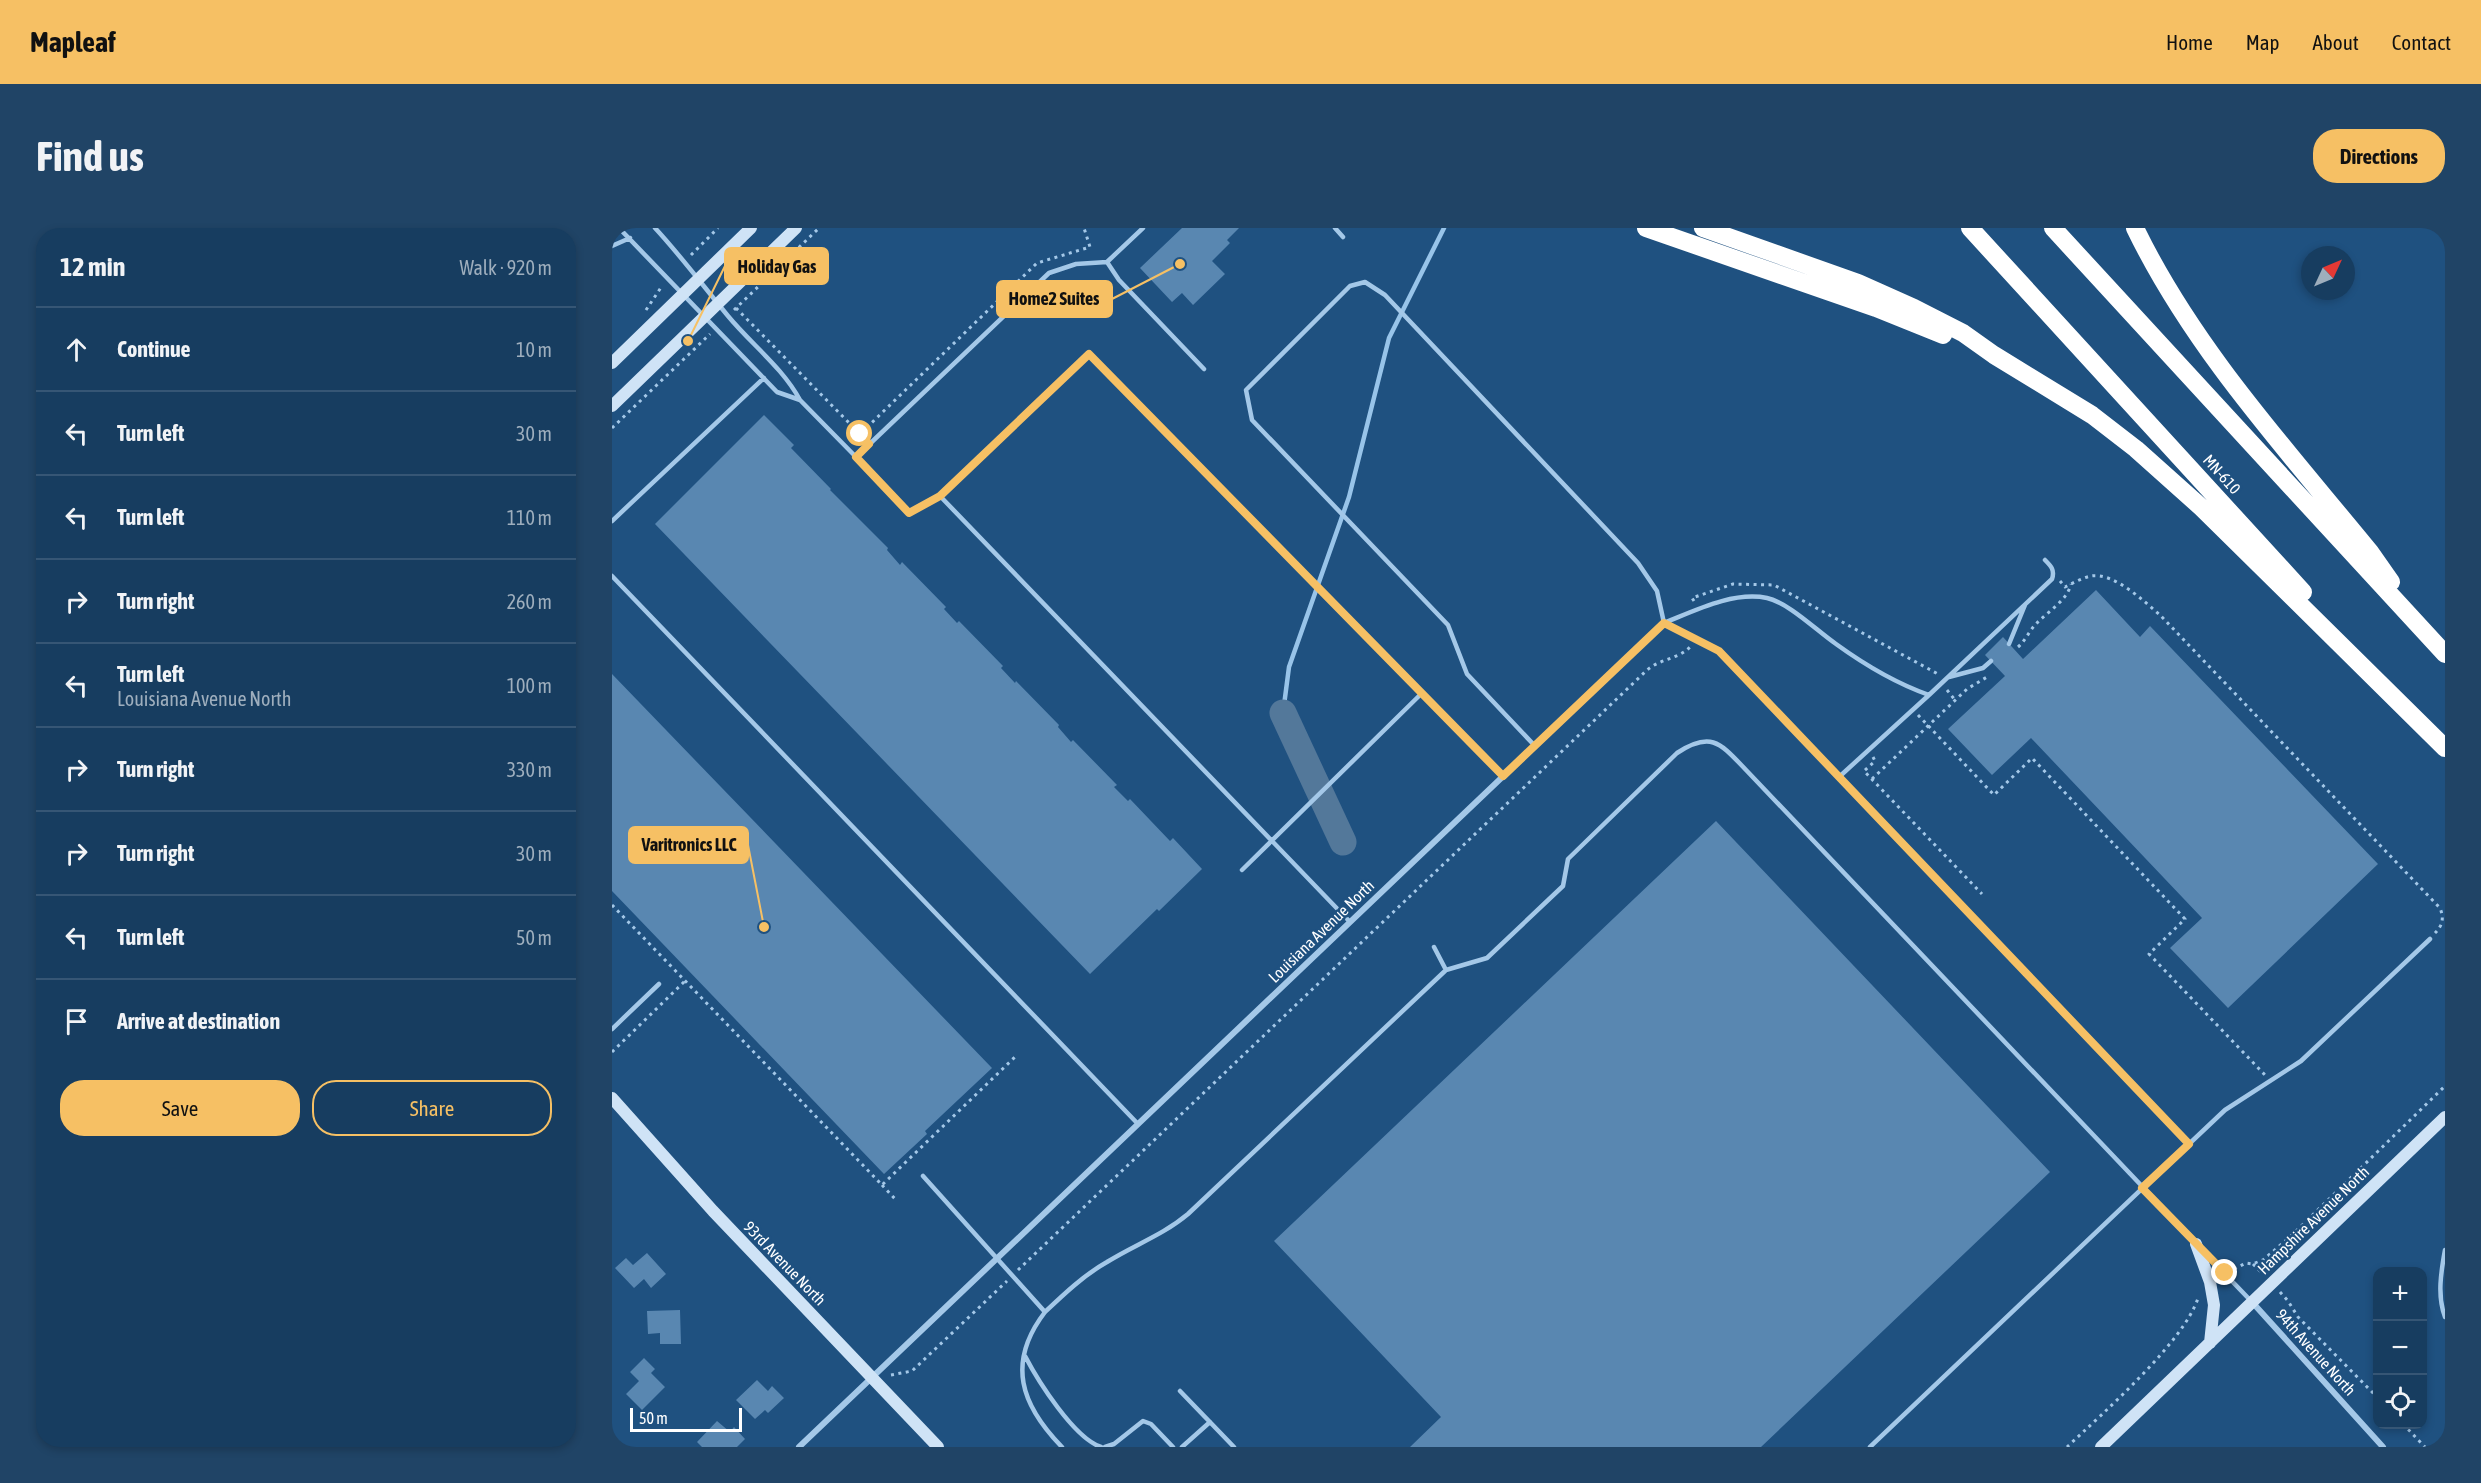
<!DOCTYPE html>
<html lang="en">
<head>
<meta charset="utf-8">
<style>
	body { margin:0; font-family:"Asap Condensed",sans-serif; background:#204466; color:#f1f3f6 }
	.controls { position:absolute; right:18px; bottom:18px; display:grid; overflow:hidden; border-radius:12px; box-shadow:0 3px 9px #0003 }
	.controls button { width:54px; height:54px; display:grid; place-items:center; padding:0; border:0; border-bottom:2px solid #365675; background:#173d60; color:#f1f3f6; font:30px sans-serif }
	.compass { position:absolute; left:1689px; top:18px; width:54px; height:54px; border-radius:50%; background:#173d60; box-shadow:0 3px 9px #0003; rotate:46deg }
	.scale { position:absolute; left:18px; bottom:15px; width:112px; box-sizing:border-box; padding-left:6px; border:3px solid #fff; border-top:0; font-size:16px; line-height:21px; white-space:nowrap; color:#fff; -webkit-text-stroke:4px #1f5180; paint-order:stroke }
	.stop { position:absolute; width:18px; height:18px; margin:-14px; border:4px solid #f6c064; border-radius:50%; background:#fff }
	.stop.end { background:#f6c064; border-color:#fff; box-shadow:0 2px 6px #0008 }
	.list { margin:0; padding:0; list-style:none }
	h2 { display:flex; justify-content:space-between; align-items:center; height:78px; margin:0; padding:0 24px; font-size:26px }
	h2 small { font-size:20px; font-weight:400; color:#9eaebd }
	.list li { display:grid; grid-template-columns:39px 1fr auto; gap:18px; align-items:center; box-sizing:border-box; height:84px; padding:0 24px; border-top:2px solid #365675 }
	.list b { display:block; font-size:22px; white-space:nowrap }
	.list p { margin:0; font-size:20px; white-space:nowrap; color:#9eaebd }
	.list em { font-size:20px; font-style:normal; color:#9eaebd }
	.actions { display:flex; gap:12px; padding:18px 24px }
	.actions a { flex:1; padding:14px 0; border:2px solid #f6c064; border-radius:24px; text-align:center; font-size:21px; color:#f6c064 }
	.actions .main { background:#f6c064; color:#111 }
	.icon { flex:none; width:33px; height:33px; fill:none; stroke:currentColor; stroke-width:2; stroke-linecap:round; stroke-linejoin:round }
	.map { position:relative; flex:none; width:1833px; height:1219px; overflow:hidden; border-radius:24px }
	header { display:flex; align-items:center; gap:36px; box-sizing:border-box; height:84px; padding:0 30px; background:#f6c064; color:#111 }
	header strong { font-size:28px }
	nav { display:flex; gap:33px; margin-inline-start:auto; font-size:21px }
	.intro { display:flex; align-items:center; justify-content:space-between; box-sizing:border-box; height:144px; padding:0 36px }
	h1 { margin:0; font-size:42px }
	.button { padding:15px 27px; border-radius:24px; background:#f6c064; color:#111; font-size:21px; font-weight:700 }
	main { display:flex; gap:36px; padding:0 36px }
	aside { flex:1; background:#173d60; border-radius:24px; box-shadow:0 3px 9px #0003 }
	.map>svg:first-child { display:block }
</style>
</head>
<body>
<header>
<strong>Mapleaf</strong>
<nav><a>Home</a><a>Map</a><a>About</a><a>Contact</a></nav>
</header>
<div class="intro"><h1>Find us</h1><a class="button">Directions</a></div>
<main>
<aside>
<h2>12 min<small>Walk · 920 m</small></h2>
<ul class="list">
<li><svg class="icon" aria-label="ahead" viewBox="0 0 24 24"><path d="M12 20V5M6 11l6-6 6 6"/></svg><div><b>Continue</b></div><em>10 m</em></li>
<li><svg class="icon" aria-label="left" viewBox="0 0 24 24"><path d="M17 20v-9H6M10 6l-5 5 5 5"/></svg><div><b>Turn left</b></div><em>30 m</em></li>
<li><svg class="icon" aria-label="left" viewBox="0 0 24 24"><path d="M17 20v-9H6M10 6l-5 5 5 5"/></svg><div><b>Turn left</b></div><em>110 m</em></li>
<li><svg class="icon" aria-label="right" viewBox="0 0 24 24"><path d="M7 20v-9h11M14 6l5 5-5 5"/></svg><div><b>Turn right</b></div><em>260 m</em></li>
<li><svg class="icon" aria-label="left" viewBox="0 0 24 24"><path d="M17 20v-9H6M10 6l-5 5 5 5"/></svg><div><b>Turn left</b><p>Louisiana Avenue North</p></div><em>100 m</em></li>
<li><svg class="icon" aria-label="right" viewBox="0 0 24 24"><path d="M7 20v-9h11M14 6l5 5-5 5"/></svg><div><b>Turn right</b></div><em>330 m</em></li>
<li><svg class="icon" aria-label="right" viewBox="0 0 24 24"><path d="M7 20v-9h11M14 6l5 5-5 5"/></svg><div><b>Turn right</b></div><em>30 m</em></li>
<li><svg class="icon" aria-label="left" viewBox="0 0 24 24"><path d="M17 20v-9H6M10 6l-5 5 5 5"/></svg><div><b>Turn left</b></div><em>50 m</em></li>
<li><svg class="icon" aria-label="arrive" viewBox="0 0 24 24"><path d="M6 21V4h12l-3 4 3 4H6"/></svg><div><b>Arrive at destination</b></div></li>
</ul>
<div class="actions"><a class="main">Save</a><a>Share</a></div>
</aside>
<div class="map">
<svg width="1833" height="1219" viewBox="0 0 1833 1219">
	<rect width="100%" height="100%" fill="#1f5180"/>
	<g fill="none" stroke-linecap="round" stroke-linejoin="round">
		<!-- stream -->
		<path stroke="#98c4e9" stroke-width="4.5" d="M671,485L677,439L737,269L777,110L832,0"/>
		<!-- river -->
		<path stroke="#53789a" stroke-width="27" d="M671,485L731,614"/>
	</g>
	<!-- building -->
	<path fill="#5987b1" d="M570,0H627L615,12L618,15L600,33L613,46L581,77L570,65L560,74L528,40Z
		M152,187L182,217L179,220L219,261L218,262L276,320L275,322L288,337L290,334L334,379L332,381L345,395L347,393L391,438L389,440L403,455L404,453L447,497L446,499L459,514L461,512L505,557L502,559L516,573L518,571L558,613L561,610L590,641L547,683L545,681L478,746L43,296Z
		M1484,362L1528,409L1538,398L1766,636L1616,780L1558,720L1590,690L1419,510L1380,547L1336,501L1393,448L1373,427L1391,409L1411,431Z
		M0,446L380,840L313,903L315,906L272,946L0,663Z
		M1104,593L1438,944L1149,1219H798L829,1189L662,1013Z
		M35,1025L54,1046L39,1060L32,1051L22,1060L3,1040L14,1030L21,1037Z
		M68,1082L69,1116H48V1105L36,1106L35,1083Z
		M32,1130L43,1141L39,1145L53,1159L30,1182L14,1166L27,1153L18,1144Z
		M145,1152L156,1163L160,1158L172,1170L156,1185L153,1182L143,1191L124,1172Z
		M105,1193L118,1204L122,1199L133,1211L125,1219H90L85,1214Z"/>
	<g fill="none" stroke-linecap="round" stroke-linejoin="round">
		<!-- path -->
		<path stroke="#a4c8e8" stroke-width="3" stroke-dasharray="3 4.5" stroke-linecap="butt" d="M79,27L106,0
			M124,80L248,206
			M34,82L50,58
			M122,82L207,0
			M0,200L98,106
			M252,210L248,206L425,35L478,19L472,0
			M1448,353L1453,359C1461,355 1470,350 1479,348C1502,344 1533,374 1549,388L1828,680C1832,690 1831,697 1823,705
			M1082,373L1080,370L1121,356L1162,357L1326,446
			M1406,419C1414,412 1417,403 1424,396C1436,383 1455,373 1459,356
			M1335,462L1343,472
			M1306,487L1382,567L1420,530L1573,691L1537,726L1653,847
			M1261,529L1263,533L1252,543L1370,666
			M1260,551L1355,461L1375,449
			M0,677L270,957L404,828
			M0,824L73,753
			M270,957L285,973
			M1641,1036L1651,1046
			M1622,1041L1634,1035L1641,1036L1651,1032L1679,1008L1833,858
			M406,1042L1034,443C1048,430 1066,432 1079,418
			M1668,1064L1676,1073L1686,1089L1766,1170
			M279,1147L300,1143L395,1053
			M1791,1196L1813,1219
			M1455,1219C1491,1185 1572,1114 1586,1070"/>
		<!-- lane -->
		<path stroke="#a4c8e8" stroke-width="4.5" d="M7,0L165,164L188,172C170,139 140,117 116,88C92,59 69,28 43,0
			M723,0L731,9
			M0,18L18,10
			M495,34L507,52L592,141
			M188,172L244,229L437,45L464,36L495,34L531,0
			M244,229L297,285L328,268L738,694
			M328,268L477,126L891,548
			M0,293L152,150
			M0,348L526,896
			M1052,395L1108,423L1577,916L1258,1219
			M1052,395C1082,383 1121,363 1155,370C1177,375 1205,403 1224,416C1253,437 1283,455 1317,467L1227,549
			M1397,416L1413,377
			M1337,449L1371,440L1379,433
			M1317,467L1440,351C1443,342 1439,338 1433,332
			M923,518L855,446L836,397L640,192L634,162L738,58L753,54L773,67L1026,335L1045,363L1052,395
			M630,642L810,465
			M822,719L834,742
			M0,801L47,756
			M1577,916L1613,882L1689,833L1818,711
			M311,948L433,1084C452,1066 472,1047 495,1034C522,1017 551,1007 576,986L834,742L875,730L951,658L956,631L1065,525C1100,502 1109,516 1135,543L1584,1015
			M1590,1022L1640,1074
			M1833,1022C1829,1044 1825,1068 1833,1089
			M433,1084C394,1135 409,1177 450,1219
			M413,1128C426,1153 462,1210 489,1219
			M568,1163L622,1219
			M493,1219L502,1216L531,1193L539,1196L561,1219
			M570,1219L598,1194"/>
		<!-- street -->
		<path stroke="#a4c8e8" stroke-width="6" d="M1640,1074L1771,1219
			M187,1219L1052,395"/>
		<!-- secondary -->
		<path stroke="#cfe3f6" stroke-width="12" d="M0,135L139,0
			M0,178L184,0
			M0,870L101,983L326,1219
			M1584,1016L1598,1054L1602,1077L1598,1115
			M1489,1219L1833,889"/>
		<!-- highway -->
		<path stroke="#fff" stroke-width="18" d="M1034,0L1264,80L1331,107
			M1091,0L1246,55L1302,80L1351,105L1382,127L1480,187L1524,221L1590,280L1833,520
			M1358,0L1691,364
			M1441,0L1833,426
			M1523,0C1581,120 1674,221 1758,324L1779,354"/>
	</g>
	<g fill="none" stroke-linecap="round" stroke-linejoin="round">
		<!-- route -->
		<path stroke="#f6c064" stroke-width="8" d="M248,206L257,216L244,229L297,285L328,268L477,126L891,548L1052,395L1107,423L1577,916L1530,960L1613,1045"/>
	</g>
	<g text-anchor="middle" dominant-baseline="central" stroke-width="5" stroke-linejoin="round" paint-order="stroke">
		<!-- street labels -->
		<g font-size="16" fill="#fff" stroke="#1f5180">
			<text transform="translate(1610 246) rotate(48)">MN-610</text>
			<text transform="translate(709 703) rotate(-44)">Louisiana Avenue North</text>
			<text transform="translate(1701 992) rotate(-44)">Hampshire Avenue North</text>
			<text transform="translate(173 1035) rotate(46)">93rd Avenue North</text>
			<text transform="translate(1704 1124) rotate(48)">94th Avenue North</text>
		</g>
	</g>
	<!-- callouts -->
	<path fill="none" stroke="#f6c064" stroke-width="2" d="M76 113L113 38M568 36L500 71M152 699L136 617"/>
	<g fill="#f6c064" stroke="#1f5180" stroke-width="2">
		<circle cx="76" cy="113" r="6"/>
		<circle cx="568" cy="36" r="6"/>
		<circle cx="152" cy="699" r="6"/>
	</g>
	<g fill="#f6c064" stroke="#f6c064" stroke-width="2">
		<rect x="113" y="20" width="103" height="36" rx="6"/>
		<rect x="385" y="53" width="115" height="36" rx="6"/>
		<rect x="17" y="599" width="119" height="36" rx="6"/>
	</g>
	<g font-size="18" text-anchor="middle" font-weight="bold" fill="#111">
		<text x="165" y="45">Holiday Gas</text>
		<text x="442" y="77">Home2 Suites</text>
		<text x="77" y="623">Varitronics LLC</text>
	</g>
</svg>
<div class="controls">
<button>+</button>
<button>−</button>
<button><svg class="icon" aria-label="locate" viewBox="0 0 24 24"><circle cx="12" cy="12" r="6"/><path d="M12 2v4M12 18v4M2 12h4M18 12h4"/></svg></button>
</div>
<svg class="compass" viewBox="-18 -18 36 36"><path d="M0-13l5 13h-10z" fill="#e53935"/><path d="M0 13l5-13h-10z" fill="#9eaebd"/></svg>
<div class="scale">50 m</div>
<div class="stop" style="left:248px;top:206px"></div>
<div class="stop end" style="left:1613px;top:1045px"></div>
</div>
</main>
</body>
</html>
